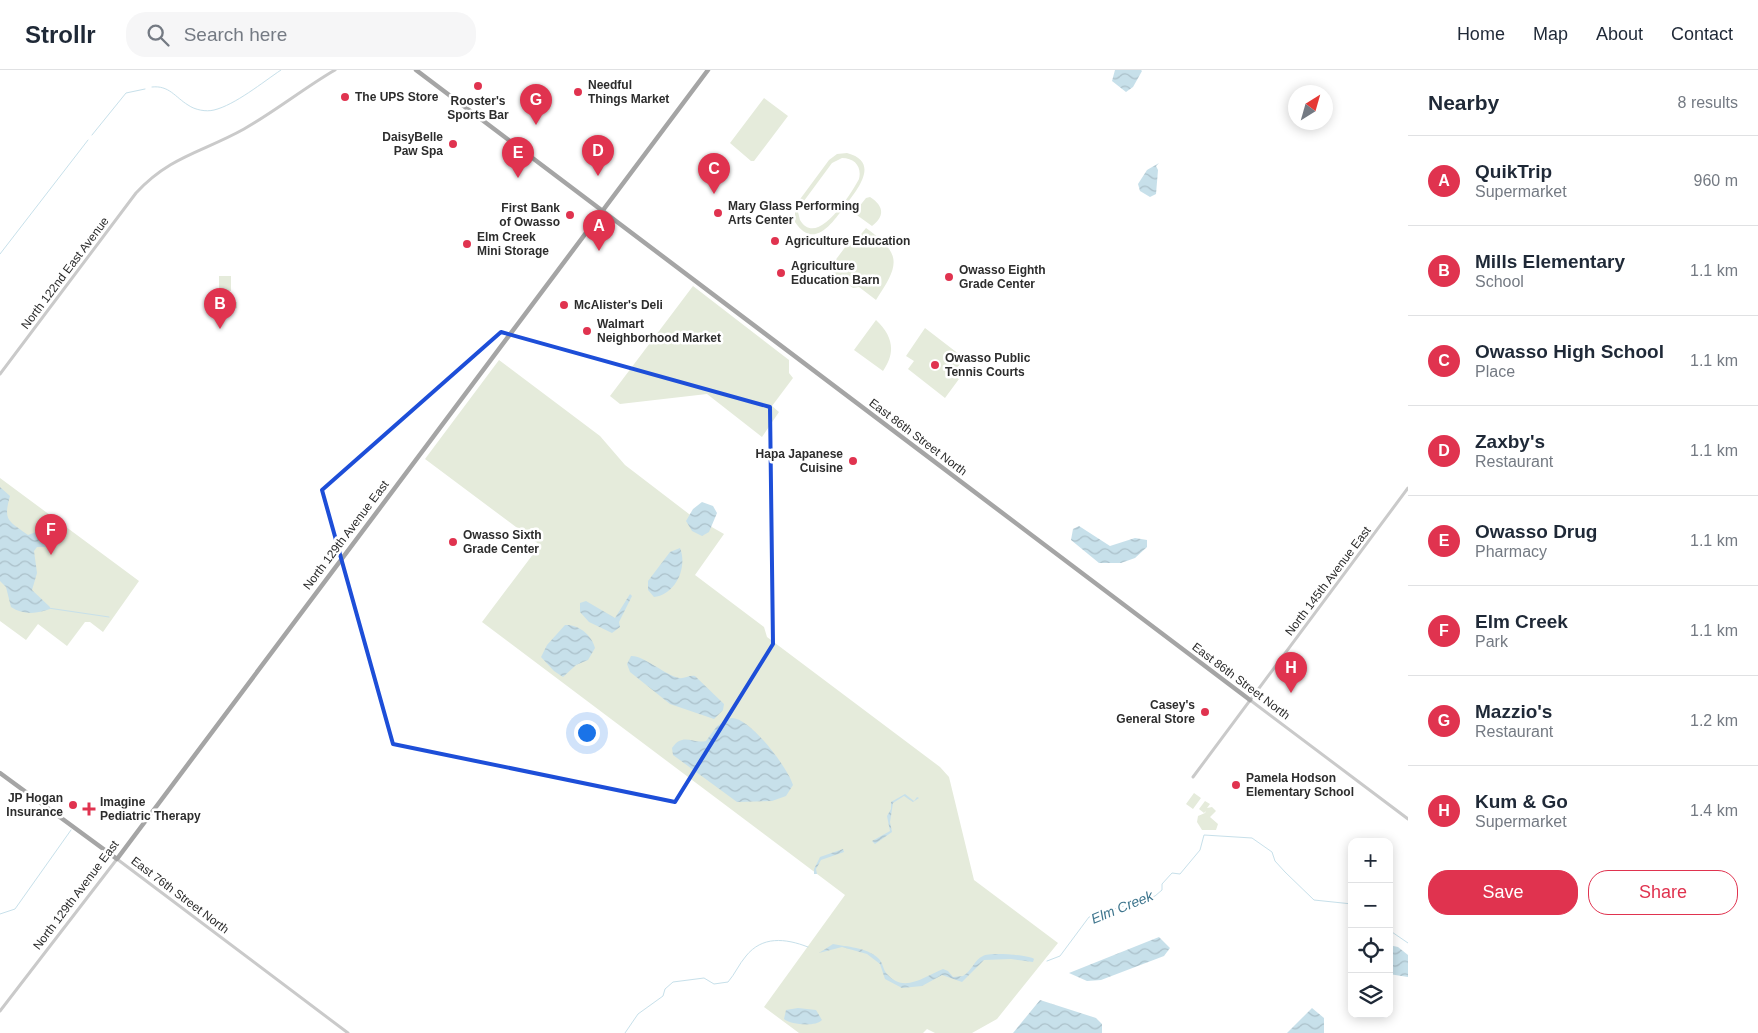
<!DOCTYPE html>
<html lang="en">
<head>
<meta charset="utf-8">
<style>
	body { margin:0; font-family:Helvetica,sans-serif; background:#f6f6f7; color:#1f2937 }
	.controls { position:absolute; right:15px; bottom:15px; display:grid; overflow:hidden; border-radius:10px; box-shadow:0 2px 12px #0003 }
	.controls button { width:45px; height:45px; display:grid; place-items:center; padding:0; border:0; border-bottom:1px solid #e0e1e3; background:#fff; color:#1f2937; font:25px sans-serif }
	.compass { position:absolute; left:1288px; top:15px; width:45px; height:45px; border-radius:50%; background:#fff; box-shadow:0 2px 12px #0003; rotate:37deg }
	.you { position:absolute; left:586px; top:662px; width:18px; height:18px; margin:-12px; border:4px solid #fff; border-radius:50%; background:#1a73e8; box-shadow:0 0 0 8px #1a73e833 }
	.badge { display:grid; place-items:center; width:32px; height:32px; border-radius:50%; background:#e0334f; color:#fff; font-size:16px; font-weight:700 }
	.pin { position:absolute; translate:-50% -41px; filter:drop-shadow(0 1px 2px #0008) }
	.pin::after { content:''; position:absolute; top:26px; width:18px; height:15px; background:inherit; clip-path:polygon(0 0,100% 0,50% 100%) }
	.list { margin:0; padding:0; list-style:none }
	h2 { display:flex; justify-content:space-between; align-items:center; height:65px; margin:0; padding:0 20px; font-size:21px }
	h2 small { font-size:16px; font-weight:400; color:#747a83 }
	.list li { display:grid; grid-template-columns:32px 1fr auto; gap:15px; align-items:center; box-sizing:border-box; height:90px; padding:0 20px; border-top:1px solid #e0e1e3 }
	.list b { display:block; font-size:19px; white-space:nowrap }
	.list p { margin:0; font-size:16px; white-space:nowrap; color:#747a83 }
	.list em { font-size:16px; font-style:normal; color:#747a83 }
	.actions { display:flex; gap:10px; padding:15px 20px }
	.actions a { flex:1; padding:11px 0; border:1px solid #e0334f; border-radius:20px; text-align:center; font-size:18px; color:#e0334f }
	.actions .main { background:#e0334f; color:#fff }
	.icon { flex:none; width:28px; height:28px; fill:none; stroke:currentColor; stroke-width:2; stroke-linecap:round; stroke-linejoin:round }
	.map { position:relative; flex:none; width:1408px; height:963px; overflow:hidden }
	header { display:flex; align-items:center; gap:30px; box-sizing:border-box; height:70px; padding:0 25px; background:#fff; border-bottom:1px solid #e0e1e3 }
	header strong { font-size:24px }
	nav { display:flex; gap:28px; margin-inline-start:auto; font-size:18px }
	.search { width:350px; height:45px; background:#f6f6f7; display:flex; align-items:center; gap:12px; box-sizing:border-box; padding:0 18px; border-radius:20px; color:#747a83; font-size:19px }
	main { display:flex }
	aside { flex:1; background:#fff }
	.map>svg:first-child { display:block }
</style>
</head>
<body>
<header>
<strong>Strollr</strong>
<div class="search"><svg class="icon" aria-label="search" viewBox="0 0 24 24"><circle cx="10" cy="10" r="6"/><path d="M15 15l6 6"/></svg>Search here</div>
<nav><a>Home</a><a>Map</a><a>About</a><a>Contact</a></nav>
</header>
<main>
<div class="map">
<svg width="1408" height="963" viewBox="0 0 1408 963">
	<defs>
		<pattern id="water-waves" width="16" height="10" patternUnits="userSpaceOnUse" patternTransform="scale(1.25)"><rect width="16" height="10" fill="#c7e0ea"/><path d="M0 5q4-4 8 0t8 0" fill="none" stroke="#abc0c9"/></pattern>
	</defs>
	<rect width="100%" height="100%" fill="#fff"/>
	<!-- green -->
	<path fill="#e5ebdb" fill-rule="evenodd" d="M764,28L788,46L754,91H751L730,73Z
		M847,83C881,92 857,120 845,136C833,152 814,181 795,152V136L829,90L837,84ZM842,88C855,88 862,97 859,109C851,124 817,179 800,150L798,142L801,135L832,93Z
		M870,127C884,136 885,146 872,156L854,143L866,128Z
		M866,158C902,184 900,194 876,230L859,217L853,218L832,202L831,196L849,172L854,173Z
		M219,206H231V221H219Z
		M693,216L789,290V303L793,308L772,336L779,342L762,367L707,324L620,334L610,326Z
		M227,232H237V238L224,243L222,238Z
		M876,250C893,266 896,282 883,301L854,280Z
		M925,258L964,288L953,304L959,309L945,328L908,299L914,291L906,286Z
		M499,290L600,366L625,395L689,444L724,464L695,505L764,557L767,567L940,697L949,707L974,810L1058,873L997,949L972,963H935L927,959L923,963H799L764,937L845,825L482,552L540,475L425,389Z
		M0,408L139,511L103,562L90,552H85L67,576L38,554L26,570L0,551Z
		M1194,723L1201,728L1193,739L1186,734Z
		M1205,731L1210,734L1207,738L1212,737L1216,741L1210,747L1218,754L1216,760H1202L1197,752L1198,746L1205,743L1206,741L1204,743L1199,739Z"/>
	<!-- water -->
	<path fill="url(#water-waves)" d="M1115,0H1141L1142,1L1133,17L1126,22L1112,11Z
		M1159,93L1156,96L1158,100L1156,124L1150,127L1140,121L1138,114L1147,100Z
		M0,417L10,426C3,451 8,450 28,465L36,462L39,454L45,453L52,473L48,477H37L34,481L37,503L32,520L50,537V539C37,544 23,545 11,537L6,517L0,511Z
		M702,432L713,436L717,443L709,462L702,466L692,461L686,451L693,439Z
		M1079,456L1110,476L1135,468L1147,470V477L1135,488L1121,493H1099L1071,470L1073,459Z
		M680,478C688,498 675,525 654,527L648,520V511L670,482Z
		M630,524L632,526L619,552L620,557L612,563L589,552L580,542V533L586,531L615,548Z
		M565,555C578,554 592,565 595,578L588,590L576,595L563,607L554,601L541,587L547,575Z
		M631,586C643,585 665,605 679,608C684,609 689,605 695,606L724,634L723,640L714,649L670,634L630,602L627,594Z
		M731,648C749,646 788,698 793,715L786,726L772,731L737,732L673,685L672,678C683,662 692,674 706,671L717,656Z
		M905,724L914,731L917,727L919,728L913,732L904,726L893,733L890,752L892,762L875,774L872,771L890,761L887,746L891,739V732Z
		M843,779L844,782L821,790L816,799L817,804H814V799L820,787Z
		M1159,867L1170,878L1164,886L1101,910L1087,911L1069,903Z
		M833,874C847,877 866,877 878,888C883,892 883,900 887,904C904,924 925,906 943,899L948,901L953,907L963,906C972,901 974,890 983,886C989,882 1030,885 1034,889L1033,892L1011,889L984,890L962,912L942,905L922,916L902,918L885,909L880,894L867,884L842,877L819,883Z
		M1389,875L1398,877L1408,885V907L1389,904Z
		M1040,930L1096,948L1102,954V963H1013Z
		M798,938L816,940L822,950C816,957 791,955 784,949L786,940Z
		M1312,938L1324,948V963H1287Z"/>
	<g fill="none" stroke-linecap="round" stroke-linejoin="round">
		<!-- stream -->
		<path stroke="#c7e0ea" stroke-width="1" d="M152,17C169,15 175,27 188,35C195,40 206,42 214,40C235,35 263,12 281,0
			M92,65L126,23L145,19
			M0,184L88,70
			M48,538L109,547
			M0,844L15,839L71,760
			M1389,860L1408,873
			M1047,891L1060,886L1089,847L1155,826L1162,820V814L1172,803L1180,804L1200,780L1204,765L1252,768L1272,782L1275,791L1285,802L1314,830L1352,834
			M625,963L638,944L663,926L665,919L673,912L704,908L714,914L728,912C735,904 739,894 746,886C762,866 785,868 808,877"/>
		<!-- minor -->
		<path stroke="#cacaca" stroke-width="3" d="M0,304L136,123C170,86 203,82 244,59C276,41 304,18 335,0
			M1250,630L1408,749
			M1193,707L1408,418
			M0,941L117,789L348,963"/>
		<!-- major -->
		<path stroke="#a5a5a5" stroke-width="4.5" d="M416,0L1250,630
			M0,703L117,789L708,0"/>
	</g>
	<!-- marked area -->
	<path fill="none" stroke="#1d4ed8" stroke-width="4" stroke-linejoin="round" d="M501,262L770,337L773,574L675,732L393,674L322,420Z"/>
	<!-- markers -->
	<g fill="#e0334f" stroke="#fff" stroke-width="2">
		<circle cx="478" cy="16" r="5"/>
		<circle cx="578" cy="22" r="5"/>
		<circle cx="345" cy="27" r="5"/>
		<circle cx="453" cy="74" r="5"/>
		<circle cx="718" cy="143" r="5"/>
		<circle cx="570" cy="145" r="5"/>
		<circle cx="775" cy="171" r="5"/>
		<circle cx="467" cy="174" r="5"/>
		<circle cx="781" cy="203" r="5"/>
		<circle cx="949" cy="207" r="5"/>
		<circle cx="564" cy="235" r="5"/>
		<circle cx="587" cy="261" r="5"/>
		<circle cx="935" cy="295" r="5"/>
		<circle cx="853" cy="391" r="5"/>
		<circle cx="453" cy="472" r="5"/>
		<circle cx="1205" cy="642" r="5"/>
		<circle cx="1236" cy="715" r="5"/>
		<circle cx="73" cy="735" r="5"/>
		<path d="M86.5 731.5h5v5h5v5h-5v5h-5v-5h-5v-5h5z"/>
	</g>
	<g text-anchor="middle" dominant-baseline="central" stroke-width="5" stroke-linejoin="round" paint-order="stroke">
		<!-- poi labels -->
		<g font-size="12" font-weight="bold" fill="#2d2d2d" stroke="#fff" text-anchor="start">
			<text x="588" y="15">Needful<tspan x="588" dy="14">Things Market</tspan></text>
			<text x="355" y="27">The UPS Store</text>
			<text x="478" y="31" text-anchor="middle">Rooster's<tspan x="478" dy="14">Sports Bar</tspan></text>
			<text x="443" y="67" text-anchor="end">DaisyBelle<tspan x="443" dy="14">Paw Spa</tspan></text>
			<text x="728" y="136">Mary Glass Performing<tspan x="728" dy="14">Arts Center</tspan></text>
			<text x="560" y="138" text-anchor="end">First Bank<tspan x="560" dy="14">of Owasso</tspan></text>
			<text x="477" y="167">Elm Creek<tspan x="477" dy="14">Mini Storage</tspan></text>
			<text x="785" y="171">Agriculture Education</text>
			<text x="791" y="196">Agriculture<tspan x="791" dy="14">Education Barn</tspan></text>
			<text x="959" y="200">Owasso Eighth<tspan x="959" dy="14">Grade Center</tspan></text>
			<text x="574" y="235">McAlister's Deli</text>
			<text x="597" y="254">Walmart<tspan x="597" dy="14">Neighborhood Market</tspan></text>
			<text x="945" y="288">Owasso Public<tspan x="945" dy="14">Tennis Courts</tspan></text>
			<text x="843" y="384" text-anchor="end">Hapa Japanese<tspan x="843" dy="14">Cuisine</tspan></text>
			<text x="463" y="465">Owasso Sixth<tspan x="463" dy="14">Grade Center</tspan></text>
			<text x="1195" y="635" text-anchor="end">Casey's<tspan x="1195" dy="14">General Store</tspan></text>
			<text x="1246" y="708">Pamela Hodson<tspan x="1246" dy="14">Elementary School</tspan></text>
			<text x="63" y="728" text-anchor="end">JP Hogan<tspan x="63" dy="14">Insurance</tspan></text>
			<text x="100" y="732">Imagine<tspan x="100" dy="14">Pediatric Therapy</tspan></text>
		</g>
		<!-- street labels -->
		<g font-size="12" fill="#2d2d2d" stroke="#fff">
			<text transform="translate(65 203) rotate(-53)">North 122nd East Avenue</text>
			<text transform="translate(918 367) rotate(37)">East 86th Street North</text>
			<text transform="translate(346 465) rotate(-53)">North 129th Avenue East</text>
			<text transform="translate(1328 511) rotate(-53)">North 145th Avenue East</text>
			<text transform="translate(1241 611) rotate(37)">East 86th Street North</text>
			<text transform="translate(76 825) rotate(-53)">North 129th Avenue East</text>
			<text transform="translate(180 825) rotate(37)">East 76th Street North</text>
		</g>
		<!-- water labels -->
		<g font-size="14" font-style="italic" fill="#3e758d" stroke="#fff">
			<text transform="translate(1122 837) rotate(-22)">Elm Creek</text>
		</g>
	</g>
</svg>
<div class="controls">
<button>+</button>
<button>−</button>
<button><svg class="icon" aria-label="locate" viewBox="0 0 24 24"><circle cx="12" cy="12" r="6"/><path d="M12 2v4M12 18v4M2 12h4M18 12h4"/></svg></button>
<button><svg class="icon" aria-label="layers" viewBox="0 0 24 24"><path d="M12 4l9 5-9 5-9-5zM3 14l9 5 9-5"/></svg></button>
</div>
<svg class="compass" viewBox="-18 -18 36 36"><path d="M0-13l5 13h-10z" fill="#e53935"/><path d="M0 13l5-13h-10z" fill="#747a83"/></svg>
<div class="you"></div>
<div class="pin badge" style="left:599px;top:181px">A</div>
<div class="pin badge" style="left:220px;top:259px">B</div>
<div class="pin badge" style="left:714px;top:124px">C</div>
<div class="pin badge" style="left:598px;top:106px">D</div>
<div class="pin badge" style="left:518px;top:108px">E</div>
<div class="pin badge" style="left:51px;top:485px">F</div>
<div class="pin badge" style="left:536px;top:55px">G</div>
<div class="pin badge" style="left:1291px;top:623px">H</div>
</div>
<aside>
<h2>Nearby<small>8 results</small></h2>
<ul class="list">
<li><span class="badge">A</span><div><b>QuikTrip</b><p>Supermarket</p></div><em>960 m</em></li>
<li><span class="badge">B</span><div><b>Mills Elementary</b><p>School</p></div><em>1.1 km</em></li>
<li><span class="badge">C</span><div><b>Owasso High School</b><p>Place</p></div><em>1.1 km</em></li>
<li><span class="badge">D</span><div><b>Zaxby's</b><p>Restaurant</p></div><em>1.1 km</em></li>
<li><span class="badge">E</span><div><b>Owasso Drug</b><p>Pharmacy</p></div><em>1.1 km</em></li>
<li><span class="badge">F</span><div><b>Elm Creek</b><p>Park</p></div><em>1.1 km</em></li>
<li><span class="badge">G</span><div><b>Mazzio's</b><p>Restaurant</p></div><em>1.2 km</em></li>
<li><span class="badge">H</span><div><b>Kum &amp; Go</b><p>Supermarket</p></div><em>1.4 km</em></li>
</ul>
<div class="actions"><a class="main">Save</a><a>Share</a></div>
</aside>
</main>
</body>
</html>
